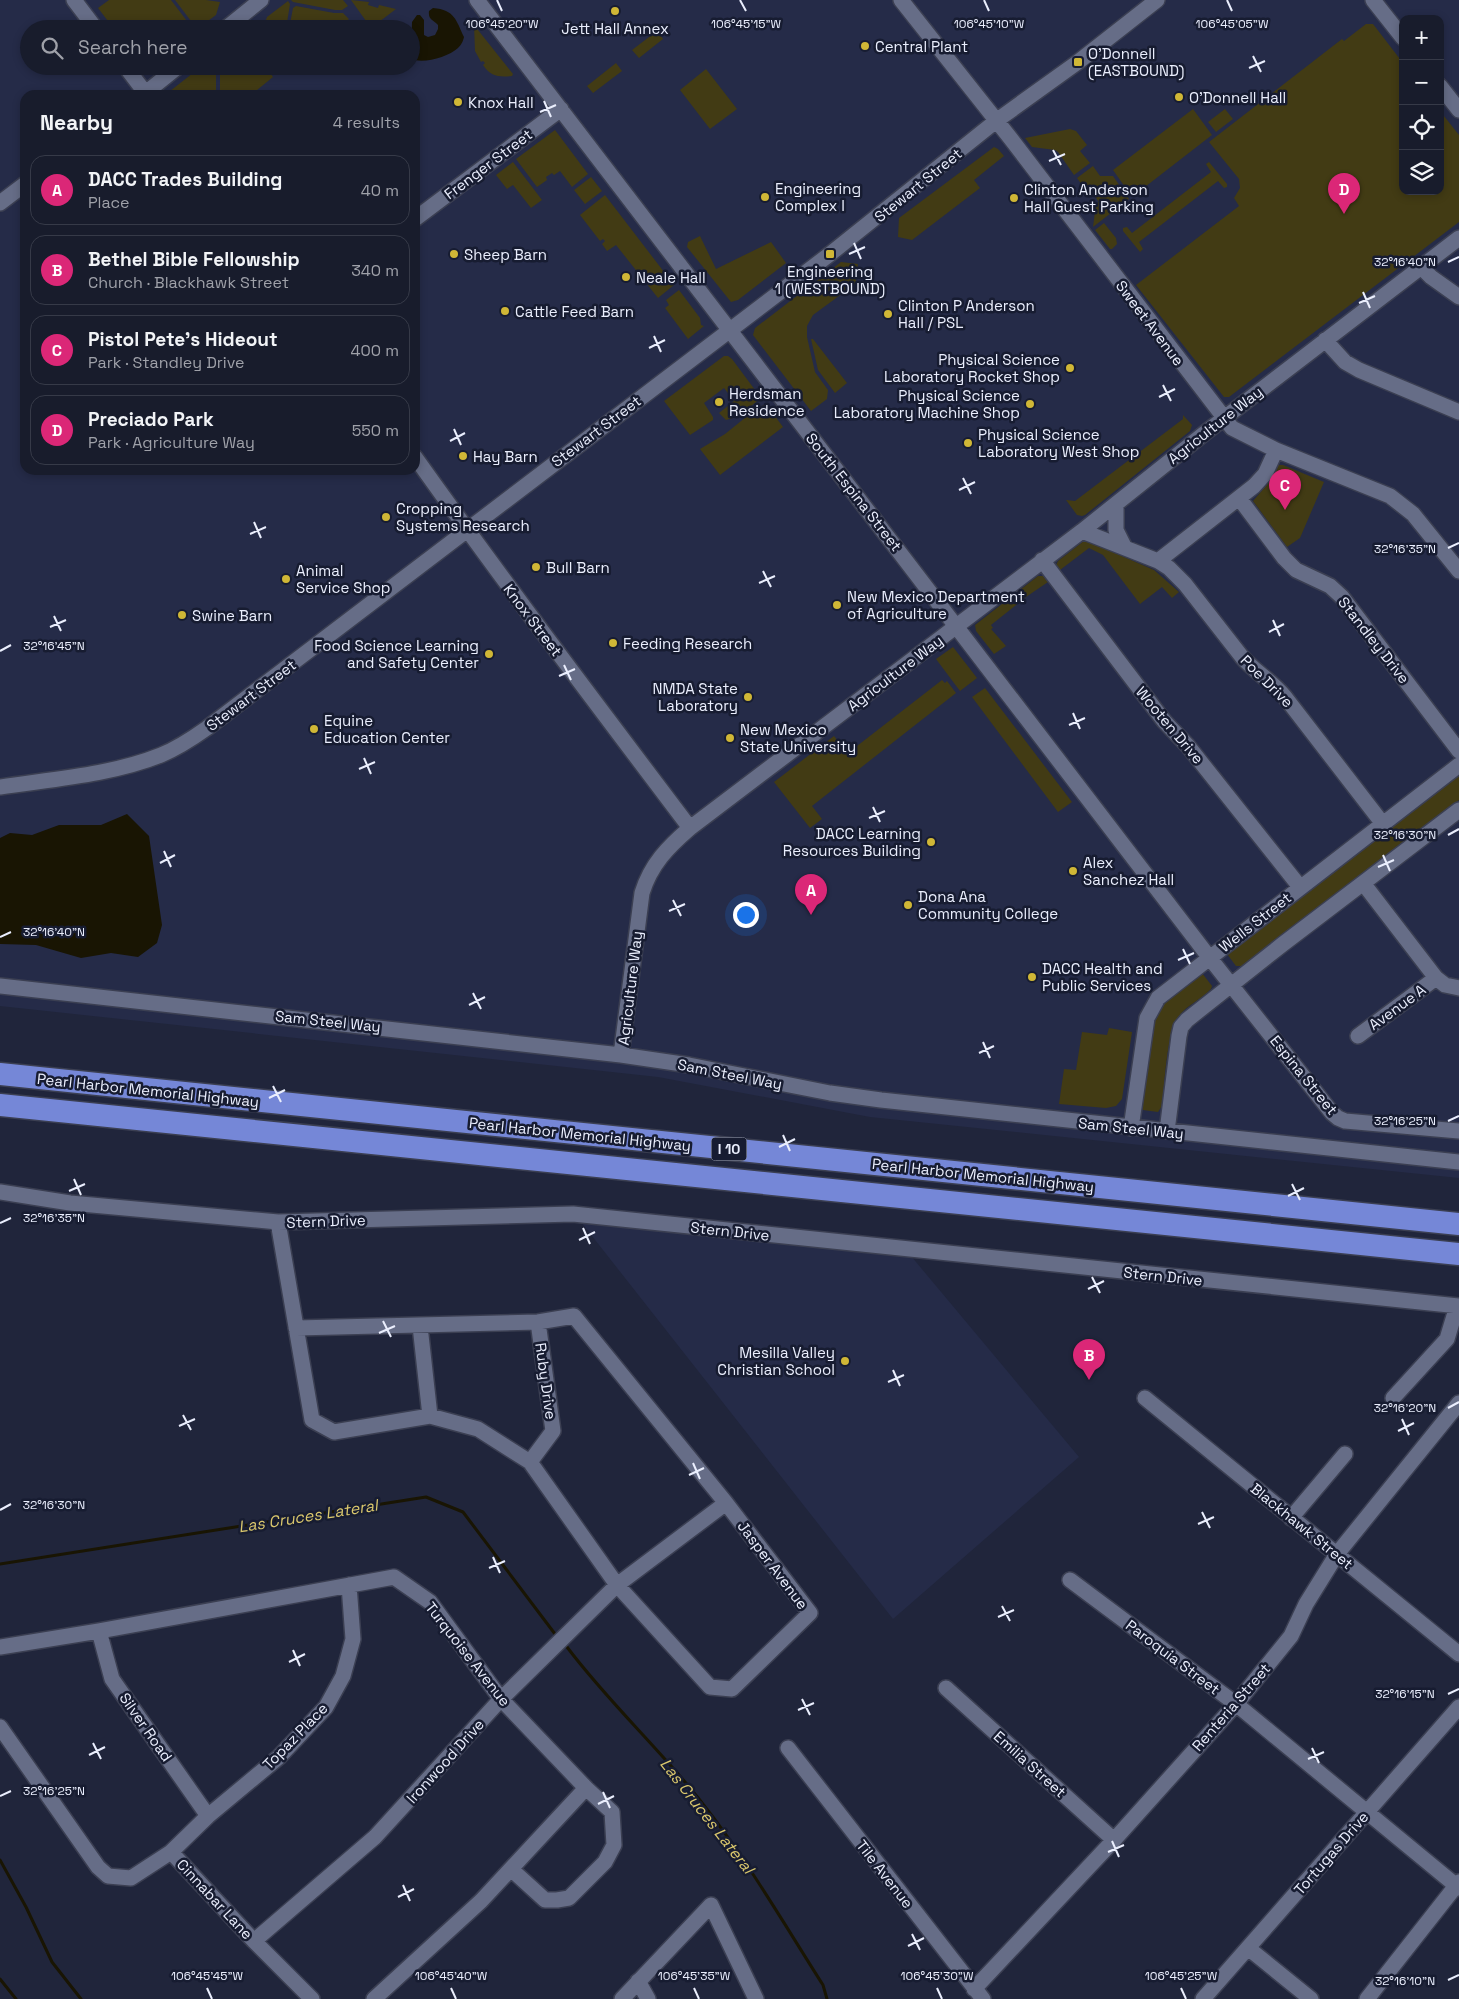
<!DOCTYPE html>
<html lang="en">
<head>
<meta charset="utf-8">
<style>
	body { margin:0; font-family:"Space Grotesk",sans-serif; background:#212534; color:#f1f3f6 }
	.controls { position:absolute; right:15px; top:15px; display:grid; overflow:hidden; border-radius:10px; box-shadow:0 2px 8px #0003 }
	.controls button { width:45px; height:45px; display:grid; place-items:center; padding:0; border:0; border-bottom:1px solid #363a48; background:#181c2c; color:#f1f3f6; font:25px sans-serif }
	.you { position:absolute; left:745px; top:914px; width:18px; height:18px; margin:-12px; border:4px solid #fff; border-radius:50%; background:#1a73e8; box-shadow:0 0 0 8px #1a73e833 }
	.badge { display:grid; place-items:center; width:32px; height:32px; border-radius:50%; background:#db2777; color:#fff; font-size:16px; font-weight:700 }
	.pin { position:absolute; translate:-50% -41px; filter:drop-shadow(0 1px 2px #0008) }
	.pin::after { content:''; position:absolute; top:26px; width:18px; height:15px; background:inherit; clip-path:polygon(0 0,100% 0,50% 100%) }
	.list { margin:0; padding:0; list-style:none }
	h2 { display:flex; justify-content:space-between; align-items:center; height:65px; margin:0; padding:0 20px; font-size:21px }
	h2 small { font-size:16px; font-weight:400; color:#9fa1a9 }
	.list li { display:grid; grid-template-columns:32px 1fr auto; gap:15px; align-items:center; box-sizing:border-box; height:70px; margin:0 10px 10px; padding:0 10px; border:1px solid #363a48; border-radius:15px }
	.list b { display:block; font-size:19px; white-space:nowrap }
	.list p { margin:0; font-size:16px; white-space:nowrap; color:#9fa1a9 }
	.list em { font-size:16px; font-style:normal; color:#9fa1a9 }
	.icon { flex:none; width:28px; height:28px; fill:none; stroke:currentColor; stroke-width:2; stroke-linecap:round; stroke-linejoin:round }
	.map { position:relative; flex:none; width:1459px; height:1999px; overflow:hidden }
	.search { position:absolute; background:#181c2c; box-shadow:0 2px 8px #0003; left:20px; top:20px; width:400px; height:55px; display:flex; align-items:center; gap:12px; box-sizing:border-box; padding:0 18px; border-radius:28px; color:#9fa1a9; font-size:19px }
	.panel { position:absolute; background:#181c2c; box-shadow:0 2px 8px #0003; left:20px; top:90px; width:400px; height:385px; border-radius:15px }
	.map>svg:first-child { display:block }
</style>
</head>
<body>
<div class="map">
<svg width="1459" height="1999" viewBox="0 0 1459 1999">
	<rect width="100%" height="100%" fill="#20253b"/>
	<!-- built -->
	<path fill="#252b48" fill-rule="evenodd" d="M0,0H1459V1178L870,1117L658,1077L0,1006ZM1403,19H1440V191H1403ZM29,29H411V66H29ZM25,95H415V470H25Z
		M581,1222L911,1256L1079,1457L893,1619Z"/>
	<!-- green -->
	<path fill="#423b14" d="M109,0H171L193,29H114L98,8Z
		M175,0H206L220,2L216,15L197,29Z
		M291,0H343L348,6L342,10H335L293,2Z
		M351,0L369,2L368,5L378,8L379,5L396,9L371,28Z
		M288,1L290,4L286,29H263L267,17Z
		M296,6L334,13H343L349,19L336,29H289L293,8Z
		M1366,24H1373L1403,63V191H1440V111L1459,135V222L1229,397H1224L1136,285L1239,206L1234,198L1240,188L1239,179L1209,142L1342,39L1344,41Z
		M474,25L513,74L512,76C499,77 491,77 483,65L485,63L483,61L481,62L475,51Z
		M657,31L663,39L639,58L632,50Z
		M616,63L622,71L593,93L587,86Z
		M202,66H216V95H165Z
		M220,66L269,67L272,71L270,73L273,77L251,95H220Z
		M706,69L737,109L710,129L680,90Z
		M1193,109L1212,135L1132,197L1113,170Z
		M1225,109L1233,119L1216,132L1208,122Z
		M1070,129L1076,131L1087,145L1080,151L1090,163L1074,175L1058,152L1055,150L1032,147L1025,138Z
		M555,130L588,174L572,187L560,171L554,175L552,173L546,177L547,180L537,187L516,159Z
		M994,147L998,149L1004,156L974,180L980,188L912,240L898,237L899,218Z
		M513,162L542,200L531,208L513,185L507,189L496,175Z
		M1209,162L1227,184V187L1224,188L1218,181L1139,242L1143,249L1140,252L1123,231V228L1127,227L1132,233L1211,172L1206,164Z
		M1093,166L1100,176H1113L1129,199L1093,227L1096,204L1099,202L1090,190L1087,192L1077,178Z
		M591,177L602,191L585,204L574,190Z
		M605,195L674,285L658,298L616,245L607,251L602,244L605,241L603,239L600,241L580,215Z
		M1104,223L1116,238L1117,244L1112,249H1110L1095,230Z
		M700,236L716,269L771,242L786,263L738,300L731,302L687,247L688,242Z
		M841,262L858,264L856,282L854,285L813,315L807,326V337L815,372L828,390L827,399L811,411L756,339L753,335L755,328Z
		M679,290L700,318L701,325L704,326L688,339L665,308L669,305L666,300Z
		M811,339H813L847,383L835,393L818,370Z
		M724,356H728L732,359L761,398L739,416L726,420L719,413L734,401L724,388L704,403L713,417V420L690,435L664,401Z
		M766,404L783,427L720,475L700,449L725,434L756,409Z
		M1183,415L1192,425L1190,431L1085,515L1082,516L1077,515L1066,500L1075,501L1183,419Z
		M1278,465H1283L1324,482L1300,538L1287,547L1253,501L1265,487Z
		M1085,540L1154,570L1179,592L1172,598L1162,587L1140,604L1103,555L1089,548L1060,570L1056,565L1058,561Z
		M1038,576H1043L1048,582L1026,597L991,625L993,628L991,629L1006,646L994,654L976,631L975,625Z
		M953,647L977,678L960,691L936,659Z
		M942,680L945,683L947,681L956,693L812,806L822,819L810,828L774,782L834,736L848,753Z
		M985,688L1072,802L1058,812L972,697Z
		M1459,774V800L1242,966H1236L1227,954Z
		M1202,973L1212,986L1211,989C1202,999 1187,1005 1179,1016C1166,1033 1165,1084 1162,1106L1158,1112L1143,1110L1142,1103L1154,1020L1162,1003L1199,974Z
		M1109,1028L1132,1032L1122,1099L1116,1106L1106,1108L1059,1104L1064,1069L1076,1070L1082,1032L1107,1035Z"/>
	<!-- water -->
	<path fill="#191503" d="M433,8C455,10 456,20 464,37C463,41 462,44 458,48C448,57 424,64 411,59L412,22L417,15H420L424,20V35L428,37L435,35L438,29V25C433,19 428,20 429,11Z
		M127,814L149,836L162,925L157,943L138,957L111,953L81,958L36,945L0,944V838L10,833L32,835L59,825H101Z"/>
	<g fill="none" stroke-linecap="round" stroke-linejoin="round">
		<!-- stream -->
		<path stroke="#191503" stroke-width="3" d="M0,1564L426,1497L463,1512L555,1634
			M567,1647C603,1695 646,1736 685,1782C738,1844 779,1916 823,1985L827,1999
			M0,1860L26,1907L52,1962L81,1999
			M0,1979L16,1999"/>
		<!-- minor casing -->
		<g stroke="#3b3f52" stroke-width="18">
			<path id="minor" d="M74,0L96,29
				M477,0L1209,957L1332,1113L1338,1118L1345,1121L1459,1131
				M901,0L1011,139L1232,428L1276,450L1390,496L1413,514L1459,571
				M1373,0L1403,38
				M225,29L261,0
				M125,66L147,95
				M1440,86L1459,110
				M143,95L179,66
				M0,203L25,184
				M415,219L561,109
				M1421,267L1431,277L1459,297
				M1325,340L1345,362L1359,370L1459,412
				M415,457C504,582 597,705 690,828
				M1239,498L1284,558L1296,570L1330,586L1342,597L1459,751
				M1116,504V530L1125,548
				M1082,531L1158,561L1169,568L1185,584L1242,657C1255,672 1272,681 1285,697L1383,824
				M1042,560L1164,721L1188,746L1300,887
				M1158,561L1254,486L1265,474L1276,450
				M0,787C53,779 111,775 161,755C178,748 193,738 207,728L830,254L996,121L1078,62L1157,0
				M1363,883L1436,978L1445,985L1459,988
				M0,986L621,1055L689,1065L830,1093L881,1100L1459,1162
				M1358,1036L1436,978
				M621,1055L642,893C651,864 668,847 690,828L1082,531L1206,432L1459,238
				M1131,1128L1147,1018L1158,998L1459,765
				M1167,1131L1179,1036L1181,1027L1187,1020L1283,944L1459,810
				M0,1192L70,1203L278,1222L573,1214L1459,1306
				M278,1222L312,1420L334,1432L430,1416L478,1429L530,1462L617,1585L710,1687L732,1689L810,1613L726,1503L574,1316L538,1322L296,1328
				M420,1326L430,1416
				M1145,1398L1459,1654
				M1393,1398L1447,1339L1457,1306
				M530,1462L553,1431L538,1322
				M1291,1518L1345,1454
				M1070,1580L1236,1704L1459,1888
				M99,1631L112,1679L208,1816
				M0,1647L99,1631L394,1577L430,1602L501,1699L586,1788L481,1901L374,1999
				M946,1688L1114,1840
				M0,1727L98,1867L108,1876L131,1878L171,1852L208,1816L279,1757L326,1707L343,1676L353,1639L349,1585
				M788,1748L983,1999
				M171,1852L254,1941L312,1999
				M512,1870L545,1900H557L569,1898L605,1862L614,1845L612,1812L586,1788
				M254,1941L375,1837L501,1699L617,1585L726,1503
				M1248,1948L1311,1999
				M638,1981L648,1999
				M974,1989L1114,1840L1236,1704L1291,1636L1306,1604L1337,1554L1459,1403
				M622,1999L711,1905L756,1999
				M1203,1999L1459,1707
				M1367,1999L1459,1882"/>
		</g>
		<!-- highway casing -->
		<g stroke="#3b3f52" stroke-width="25">
			<path id="highway" d="M0,1074L1459,1224
				M0,1105L1459,1254"/>
		</g>
		<!-- minor -->
		<use href="#minor" stroke="#666d87" stroke-width="15"/>
		<!-- highway -->
		<use href="#highway" stroke="#7587d7" stroke-width="22"/>
	</g>
	<!-- ticks -->
	<path fill="none" stroke="#eaeefd" stroke-width="2" d="M497,0L502,11M740,0L746,11M984,0L989,11M1227,0L1232,11M1253,56L1261,72M1249,68L1265,61M544,101L551,117M540,112L556,105M1053,150L1061,165M1049,161L1065,154M854,243L861,259M849,254L865,247M1448,262L1459,257M1363,292L1370,308M1359,303L1375,296M654,336L661,352M649,348L665,340M1163,385L1171,401M1159,397L1175,389M454,429L461,445M450,441L465,433M963,478L971,494M959,490L975,482M254,522L261,538M250,534L266,527M1448,548L1459,543M763,571L771,587M759,583L775,576M54,616L61,631M1273,620L1280,636M50,627L66,620M1269,632L1284,624M0,651L11,645M564,665L571,680M559,676L575,669M1073,713L1080,729M1069,725L1085,718M364,758L371,774M359,769L375,762M873,807L880,822M869,818L885,811M1448,835L1459,829M164,851L171,867M1383,855L1390,871M160,863L175,855M1378,867L1394,860M673,900L681,916M669,911L685,904M0,937L11,932M1183,949L1190,964M1178,960L1194,953M473,993L481,1009M469,1005L485,997M983,1042L990,1058M979,1053L994,1046M273,1086L281,1102M269,1098L285,1090M1448,1121L1459,1116M783,1135L790,1151M779,1147L795,1139M74,1179L81,1195M1292,1184L1300,1200M69,1191L85,1184M1288,1196L1304,1188M0,1223L11,1218M583,1228L590,1244M579,1240L595,1232M1092,1277L1100,1293M1088,1289L1104,1281M383,1321L391,1337M379,1333L395,1326M893,1370L900,1386M888,1382L904,1375M1448,1408L1459,1402M183,1415L191,1430M1402,1419L1409,1435M179,1426L195,1419M1398,1431L1414,1423M693,1463L700,1479M689,1475L704,1468M0,1510L11,1504M1202,1512L1210,1528M1198,1524L1214,1517M493,1557L500,1573M489,1568L505,1561M1002,1606L1010,1621M998,1617L1014,1610M293,1650L300,1666M289,1662L305,1654M1448,1694L1459,1689M802,1699L810,1715M798,1710L814,1703M93,1743L101,1759M1312,1748L1319,1763M89,1755L105,1747M1308,1759L1324,1752M603,1792L610,1808M0,1796L11,1791M598,1804L614,1796M1112,1841L1119,1857M1108,1852L1124,1845M403,1885L410,1901M398,1897L414,1889M912,1934L920,1950M908,1946L924,1938M1448,1980L1459,1975M207,1988L212,1999M451,1988L456,1999M694,1988L699,1999M937,1988L942,1999M1181,1988L1186,1999"/>
	<!-- markers -->
	<g fill="#d0b736" stroke="#171c31" stroke-width="2">
		<circle cx="615" cy="11" r="5"/>
		<circle cx="865" cy="46" r="5"/>
		<rect x="1073" y="57" width="10" height="10" rx="2.5"/>
		<circle cx="1179" cy="97" r="5"/>
		<circle cx="458" cy="102" r="5"/>
		<circle cx="765" cy="197" r="5"/>
		<circle cx="1014" cy="198" r="5"/>
		<circle cx="454" cy="254" r="5"/>
		<rect x="825" y="249" width="10" height="10" rx="2.5"/>
		<circle cx="626" cy="277" r="5"/>
		<circle cx="505" cy="311" r="5"/>
		<circle cx="888" cy="314" r="5"/>
		<circle cx="1070" cy="368" r="5"/>
		<circle cx="719" cy="402" r="5"/>
		<circle cx="1030" cy="404" r="5"/>
		<circle cx="968" cy="443" r="5"/>
		<circle cx="463" cy="456" r="5"/>
		<circle cx="386" cy="517" r="5"/>
		<circle cx="536" cy="567" r="5"/>
		<circle cx="286" cy="579" r="5"/>
		<circle cx="837" cy="605" r="5"/>
		<circle cx="182" cy="615" r="5"/>
		<circle cx="613" cy="643" r="5"/>
		<circle cx="489" cy="654" r="5"/>
		<circle cx="748" cy="697" r="5"/>
		<circle cx="314" cy="729" r="5"/>
		<circle cx="730" cy="738" r="5"/>
		<circle cx="931" cy="842" r="5"/>
		<circle cx="1073" cy="871" r="5"/>
		<circle cx="908" cy="905" r="5"/>
		<circle cx="1032" cy="977" r="5"/>
		<circle cx="845" cy="1361" r="5"/>
	</g>
	<g text-anchor="middle" dominant-baseline="central" stroke-width="5" stroke-linejoin="round" paint-order="stroke">
		<!-- shield labels -->
		<rect fill="#171c31" stroke="#abafc0" stroke-width="1" x="711.5" y="1137.5" width="35" height="23" rx="4"/>
		<g font-size="14" font-weight="bold" fill="#eaeefd">
			<text x="729" y="1149">I 10</text>
		</g>
		<!-- poi labels -->
		<g font-size="15" fill="#eaeefd" stroke="#171c31" text-anchor="start">
			<text x="615" y="28" text-anchor="middle">Jett Hall Annex</text>
			<text x="875" y="46">Central Plant</text>
			<text x="1088" y="53">O'Donnell<tspan x="1088" dy="17">(EASTBOUND)</tspan></text>
			<text x="1189" y="97">O'Donnell Hall</text>
			<text x="468" y="102">Knox Hall</text>
			<text x="775" y="188">Engineering<tspan x="775" dy="17">Complex I</tspan></text>
			<text x="1024" y="189">Clinton Anderson<tspan x="1024" dy="17">Hall Guest Parking</tspan></text>
			<text x="464" y="254">Sheep Barn</text>
			<text x="830" y="271" text-anchor="middle">Engineering<tspan x="830" dy="17">1 (WESTBOUND)</tspan></text>
			<text x="636" y="277">Neale Hall</text>
			<text x="898" y="305">Clinton P Anderson<tspan x="898" dy="17">Hall / PSL</tspan></text>
			<text x="515" y="311">Cattle Feed Barn</text>
			<text x="1060" y="359" text-anchor="end">Physical Science<tspan x="1060" dy="17">Laboratory Rocket Shop</tspan></text>
			<text x="729" y="393">Herdsman<tspan x="729" dy="17">Residence</tspan></text>
			<text x="1020" y="395" text-anchor="end">Physical Science<tspan x="1020" dy="17">Laboratory Machine Shop</tspan></text>
			<text x="978" y="434">Physical Science<tspan x="978" dy="17">Laboratory West Shop</tspan></text>
			<text x="473" y="456">Hay Barn</text>
			<text x="396" y="508">Cropping<tspan x="396" dy="17">Systems Research</tspan></text>
			<text x="546" y="567">Bull Barn</text>
			<text x="296" y="570">Animal<tspan x="296" dy="17">Service Shop</tspan></text>
			<text x="847" y="596">New Mexico Department<tspan x="847" dy="17">of Agriculture</tspan></text>
			<text x="192" y="615">Swine Barn</text>
			<text x="623" y="643">Feeding Research</text>
			<text x="479" y="645" text-anchor="end">Food Science Learning<tspan x="479" dy="17">and Safety Center</tspan></text>
			<text x="738" y="688" text-anchor="end">NMDA State<tspan x="738" dy="17">Laboratory</tspan></text>
			<text x="324" y="720">Equine<tspan x="324" dy="17">Education Center</tspan></text>
			<text x="740" y="729">New Mexico<tspan x="740" dy="17">State University</tspan></text>
			<text x="921" y="833" text-anchor="end">DACC Learning<tspan x="921" dy="17">Resources Building</tspan></text>
			<text x="1083" y="862">Alex<tspan x="1083" dy="17">Sanchez Hall</tspan></text>
			<text x="918" y="896">Dona Ana<tspan x="918" dy="17">Community College</tspan></text>
			<text x="1042" y="968">DACC Health and<tspan x="1042" dy="17">Public Services</tspan></text>
			<text x="835" y="1352" text-anchor="end">Mesilla Valley<tspan x="835" dy="17">Christian School</tspan></text>
		</g>
		<!-- street labels -->
		<g font-size="15" fill="#eaeefd" stroke="#171c31">
			<text transform="translate(488 164) rotate(-37)">Frenger Street</text>
			<text transform="translate(918 185) rotate(-39)">Stewart Street</text>
			<text transform="translate(1150 323) rotate(53)">Sweet Avenue</text>
			<text transform="translate(1215 425) rotate(-38)">Agriculture Way</text>
			<text transform="translate(596 431) rotate(-37)">Stewart Street</text>
			<text transform="translate(854 492) rotate(52)">South Espina Street</text>
			<text transform="translate(533 620) rotate(53)">Knox Street</text>
			<text transform="translate(1374 640) rotate(52)">Standley Drive</text>
			<text transform="translate(895 673) rotate(-37)">Agriculture Way</text>
			<text transform="translate(1267 681) rotate(45)">Poe Drive</text>
			<text transform="translate(251 695) rotate(-37)">Stewart Street</text>
			<text transform="translate(1170 725) rotate(50)">Wooten Drive</text>
			<text transform="translate(1255 922) rotate(-38)">Wells Street</text>
			<text transform="translate(630 988) rotate(-83)">Agriculture Way</text>
			<text transform="translate(1397 1007) rotate(-36)">Avenue A</text>
			<text transform="translate(328 1021) rotate(6)">Sam Steel Way</text>
			<text transform="translate(730 1074) rotate(11)">Sam Steel Way</text>
			<text transform="translate(1304 1075) rotate(51)">Espina Street</text>
			<text transform="translate(148 1090) rotate(6)">Pearl Harbor Memorial Highway</text>
			<text transform="translate(1131 1128) rotate(6)">Sam Steel Way</text>
			<text transform="translate(580 1134) rotate(6)">Pearl Harbor Memorial Highway</text>
			<text transform="translate(983 1175) rotate(6)">Pearl Harbor Memorial Highway</text>
			<text transform="translate(326 1221) rotate(-2)">Stern Drive</text>
			<text transform="translate(730 1231) rotate(6)">Stern Drive</text>
			<text transform="translate(1163 1276) rotate(6)">Stern Drive</text>
			<text transform="translate(546 1381) rotate(82)">Ruby Drive</text>
			<text transform="translate(1302 1526) rotate(39)">Blackhawk Street</text>
			<text transform="translate(773 1565) rotate(53)">Jasper Avenue</text>
			<text transform="translate(468 1654) rotate(52)">Turquoise Avenue</text>
			<text transform="translate(1173 1657) rotate(37)">Paroquia Street</text>
			<text transform="translate(1231 1707) rotate(-49)">Renteria Street</text>
			<text transform="translate(146 1727) rotate(55)">Silver Road</text>
			<text transform="translate(295 1736) rotate(-46)">Topaz Place</text>
			<text transform="translate(445 1761) rotate(-48)">Ironwood Drive</text>
			<text transform="translate(1030 1764) rotate(42)">Emilia Street</text>
			<text transform="translate(1331 1853) rotate(-49)">Tortugas Drive</text>
			<text transform="translate(885 1874) rotate(52)">Tile Avenue</text>
			<text transform="translate(215 1899) rotate(47)">Cinnabar Lane</text>
		</g>
		<!-- water labels -->
		<g font-size="16" font-style="italic" fill="#dbc86d" stroke="#171c31">
			<text transform="translate(308 1516) rotate(-9)">Las Cruces Lateral</text>
			<text transform="translate(707 1816) rotate(52)">Las Cruces Lateral</text>
		</g>
	</g>
	<g font-size="12" text-anchor="middle" fill="#eaeefd" stroke="#171c31" stroke-width="5" stroke-linejoin="round" paint-order="stroke">
		<text x="746" y="28">106°45'15"W</text>
		<text x="1232" y="28">106°45'05"W</text>
		<text x="502" y="28">106°45'20"W</text>
		<text x="989" y="28">106°45'10"W</text>
		<text x="1405" y="266">32°16'40"N</text>
		<text x="1405" y="553">32°16'35"N</text>
		<text x="54" y="650">32°16'45"N</text>
		<text x="1405" y="839">32°16'30"N</text>
		<text x="54" y="936">32°16'40"N</text>
		<text x="1405" y="1125">32°16'25"N</text>
		<text x="54" y="1222">32°16'35"N</text>
		<text x="1405" y="1412">32°16'20"N</text>
		<text x="54" y="1509">32°16'30"N</text>
		<text x="1405" y="1698">32°16'15"N</text>
		<text x="54" y="1795">32°16'25"N</text>
		<text x="207" y="1980">106°45'45"W</text>
		<text x="451" y="1980">106°45'40"W</text>
		<text x="694" y="1980">106°45'35"W</text>
		<text x="937" y="1980">106°45'30"W</text>
		<text x="1181" y="1980">106°45'25"W</text>
		<text x="1405" y="1985">32°16'10"N</text>
	</g>
</svg>
<div class="controls">
<button>+</button>
<button>−</button>
<button><svg class="icon" aria-label="locate" viewBox="0 0 24 24"><circle cx="12" cy="12" r="6"/><path d="M12 2v4M12 18v4M2 12h4M18 12h4"/></svg></button>
<button><svg class="icon" aria-label="layers" viewBox="0 0 24 24"><path d="M12 4l9 5-9 5-9-5zM3 14l9 5 9-5"/></svg></button>
</div>
<div class="you"></div>
<div class="pin badge" style="left:811px;top:915px">A</div>
<div class="pin badge" style="left:1089px;top:1380px">B</div>
<div class="pin badge" style="left:1285px;top:510px">C</div>
<div class="pin badge" style="left:1344px;top:214px">D</div>
<div class="search"><svg class="icon" aria-label="search" viewBox="0 0 24 24"><circle cx="10" cy="10" r="6"/><path d="M15 15l6 6"/></svg>Search here</div>
<section class="panel">
<h2>Nearby<small>4 results</small></h2>
<ul class="list">
<li><span class="badge">A</span><div><b>DACC Trades Building</b><p>Place</p></div><em>40 m</em></li>
<li><span class="badge">B</span><div><b>Bethel Bible Fellowship</b><p>Church · Blackhawk Street</p></div><em>340 m</em></li>
<li><span class="badge">C</span><div><b>Pistol Pete's Hideout</b><p>Park · Standley Drive</p></div><em>400 m</em></li>
<li><span class="badge">D</span><div><b>Preciado Park</b><p>Park · Agriculture Way</p></div><em>550 m</em></li>
</ul>
</section>
</div>
</body>
</html>
